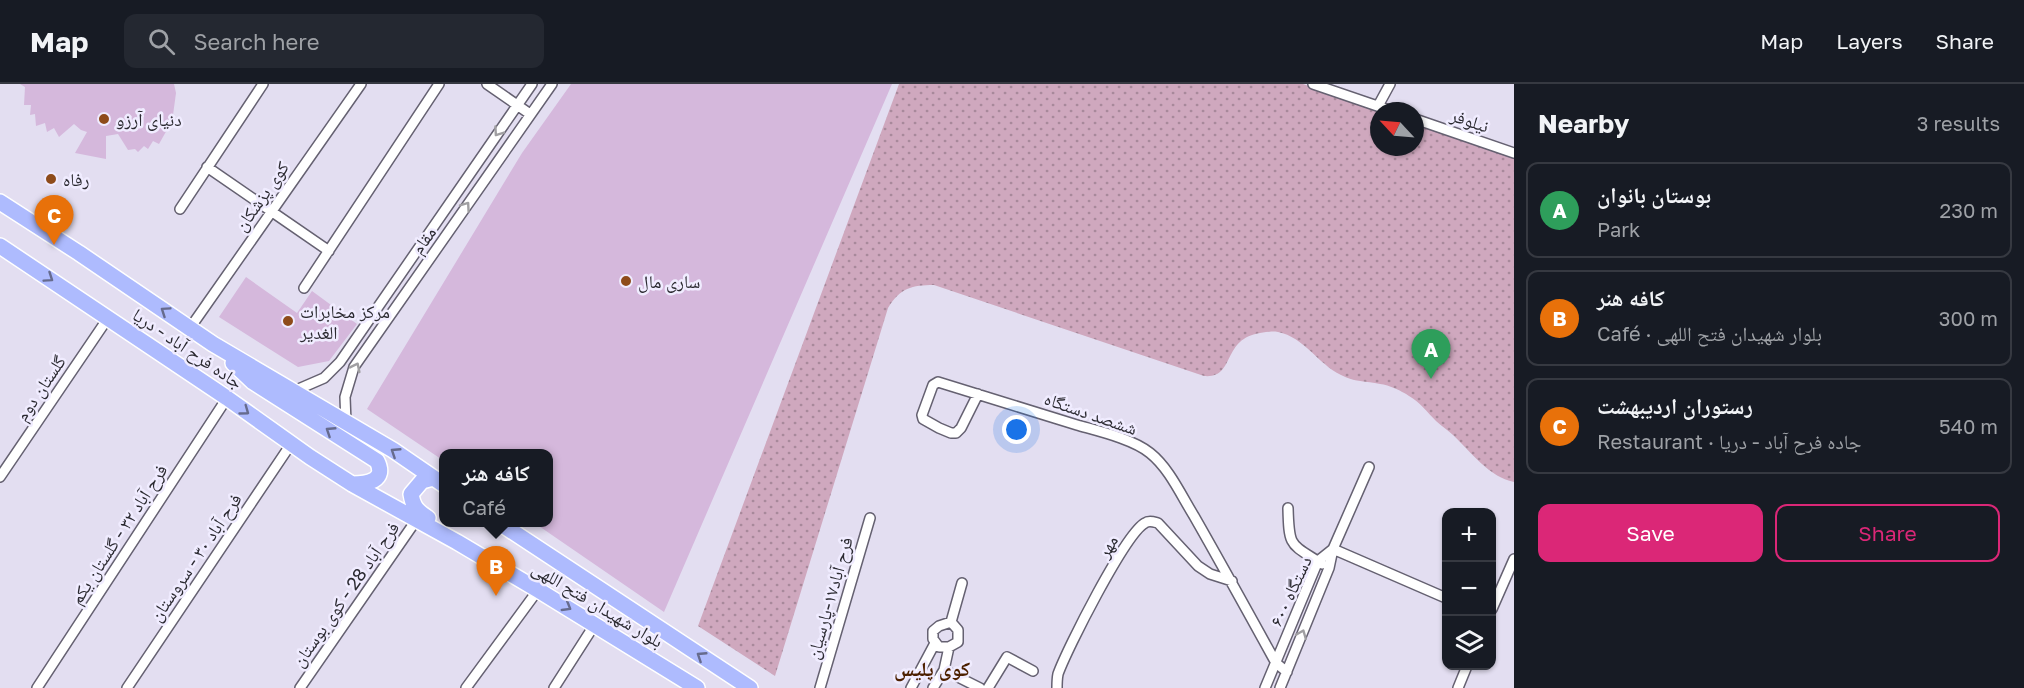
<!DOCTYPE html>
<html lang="en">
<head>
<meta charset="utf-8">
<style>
	body { margin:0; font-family:"Golos Text","Noto Naskh Arabic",sans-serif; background:#242831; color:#f1f3f6 }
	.controls { position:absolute; right:18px; bottom:18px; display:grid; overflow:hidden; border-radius:12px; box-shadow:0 2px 4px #0004 }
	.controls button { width:54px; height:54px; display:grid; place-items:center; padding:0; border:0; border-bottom:2px solid #363941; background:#171b24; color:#f1f3f6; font:30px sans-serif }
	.compass { position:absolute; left:1370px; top:18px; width:54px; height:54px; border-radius:50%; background:#171b24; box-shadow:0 2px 4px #0004; rotate:296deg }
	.you { position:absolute; left:1017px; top:346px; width:21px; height:21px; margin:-15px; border:4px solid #fff; border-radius:50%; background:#1a73e8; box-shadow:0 0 0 9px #1a73e833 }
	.badge { display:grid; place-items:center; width:39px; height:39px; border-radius:50%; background:#db2777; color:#fff; font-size:20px; font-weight:700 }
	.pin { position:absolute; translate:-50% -50px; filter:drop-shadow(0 2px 3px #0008) }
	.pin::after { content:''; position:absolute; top:32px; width:21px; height:18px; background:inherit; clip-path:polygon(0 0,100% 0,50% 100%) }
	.popup { position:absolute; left:439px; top:365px; width:114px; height:78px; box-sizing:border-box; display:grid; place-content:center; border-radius:12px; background:#171b24; filter:drop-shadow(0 2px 4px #0005); font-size:20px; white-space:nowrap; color:#9ea1a6 }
	.popup b { font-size:22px; color:#f1f3f6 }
	.popup::after { content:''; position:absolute; left:50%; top:100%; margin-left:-12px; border:12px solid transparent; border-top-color:#171b24 }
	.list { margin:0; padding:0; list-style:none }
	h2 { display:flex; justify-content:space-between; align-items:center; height:78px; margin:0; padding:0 24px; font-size:26px }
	h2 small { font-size:20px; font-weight:400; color:#9ea1a6 }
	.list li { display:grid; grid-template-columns:39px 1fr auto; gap:18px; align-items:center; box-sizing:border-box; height:96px; margin:0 12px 12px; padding:0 12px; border:2px solid #363941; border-radius:12px }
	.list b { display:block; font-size:22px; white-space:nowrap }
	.list p { margin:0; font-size:20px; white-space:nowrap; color:#9ea1a6 }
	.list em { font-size:20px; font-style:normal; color:#9ea1a6 }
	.actions { display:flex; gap:12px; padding:18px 24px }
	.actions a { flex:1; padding:14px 0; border:2px solid #db2777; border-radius:12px; text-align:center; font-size:21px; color:#db2777 }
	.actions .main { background:#db2777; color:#fff }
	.icon { flex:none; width:33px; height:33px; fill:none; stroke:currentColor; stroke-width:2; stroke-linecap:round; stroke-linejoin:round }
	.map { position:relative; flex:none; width:1514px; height:604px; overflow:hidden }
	header { display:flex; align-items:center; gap:36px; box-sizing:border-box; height:84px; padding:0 30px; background:#171b24; border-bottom:2px solid #363941 }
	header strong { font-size:28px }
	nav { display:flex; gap:33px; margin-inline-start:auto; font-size:21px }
	.search { width:420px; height:54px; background:#242831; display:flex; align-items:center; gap:15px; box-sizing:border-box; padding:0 21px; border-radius:12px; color:#9ea1a6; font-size:22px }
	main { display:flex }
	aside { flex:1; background:#171b24 }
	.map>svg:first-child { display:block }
</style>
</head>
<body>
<header>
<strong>Map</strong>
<div class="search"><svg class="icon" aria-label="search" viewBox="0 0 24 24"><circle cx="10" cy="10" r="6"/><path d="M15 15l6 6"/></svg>Search here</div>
<nav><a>Map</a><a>Layers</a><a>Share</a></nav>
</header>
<main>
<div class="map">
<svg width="1514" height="604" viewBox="0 0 1514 604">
	<defs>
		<pattern id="green-dots" width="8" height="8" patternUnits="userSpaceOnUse" patternTransform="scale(1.5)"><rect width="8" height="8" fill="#cfa8be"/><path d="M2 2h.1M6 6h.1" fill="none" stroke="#a8899b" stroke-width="1.8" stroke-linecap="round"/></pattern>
	</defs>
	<rect width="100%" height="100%" fill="#e3def1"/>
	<!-- green -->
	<path fill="url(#green-dots)" d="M899,0H1303L1381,27H1379V63H1415V39L1514,73V398C1489,393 1471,368 1453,351C1448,346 1441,342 1436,337C1427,328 1420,318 1409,312C1402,307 1389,301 1380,300C1366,297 1354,298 1341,291C1318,280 1304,253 1278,248C1272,247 1266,248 1260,249C1221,255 1236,295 1204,292L934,201C912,201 900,204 888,224L775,592L698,542Z"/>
	<!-- building -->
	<path fill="#d5b8dc" d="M20,0H174L176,9L173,31L168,44L159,60L153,57L148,65L144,62L138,68L135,65L128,66L118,50L106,52V75L75,69L87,48L81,46L74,40L59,53L54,44L47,48L45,39L36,42L35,30L30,31L31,21H24L25,3Z
		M571,0H892L664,528L533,438H548V370H444V377L367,325L522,69Z
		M246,193L297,229L312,207L357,240L329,277L298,283L219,233Z"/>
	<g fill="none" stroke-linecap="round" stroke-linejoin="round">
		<!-- minor casing -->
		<g stroke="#656171" stroke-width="12">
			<path id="minor" d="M487,0L530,30
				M1313,0L1392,27
				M1378,22L1390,0
				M1415,35L1514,69
				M207,83L329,167
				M180,125L263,0
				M304,204L439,0
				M190,244L361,0
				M294,307L324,294L340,278L532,0
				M978,310L961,344L956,349H951L939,344L923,335L922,331L933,301L938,298C984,312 1031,327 1077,341C1098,347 1133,355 1150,369C1169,384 1181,411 1194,432C1222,481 1249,530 1276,579L1287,588
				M346,339L345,313L354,283L552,0
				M0,393L108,234
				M1288,424C1289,464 1290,459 1322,480
				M1333,465L1446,514
				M1492,525L1514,475
				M951,538L958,546V558L949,563H939L933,555V547L939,542Z
				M951,538L962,499
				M944,586L980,604
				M37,604L227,314
				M127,604L291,360
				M300,604L417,435
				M466,604L538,506
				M554,604L595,540
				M820,604L870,434
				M911,604L935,559
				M933,604L944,586L949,563
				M988,604L1007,573L1033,587
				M1057,604C1057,599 1057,595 1058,590C1067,565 1125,450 1145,439C1149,436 1154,438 1158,439L1198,482L1210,490L1232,497
				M1265,604L1318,477L1333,465
				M1280,604L1329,484L1333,465L1369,383
				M1458,604L1467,582"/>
		</g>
		<!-- primary casing -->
		<g stroke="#fff" stroke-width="18">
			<path id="primary" d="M0,118L79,169L213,260L393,366L444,401
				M0,162L227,314L310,373L352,400L457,458L538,506L697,604
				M233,279L253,298L377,377C387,397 367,400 352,400
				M428,434C417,427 413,423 411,410L422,397L433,394
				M498,438L750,604"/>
		</g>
		<!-- minor -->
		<use href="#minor" stroke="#fff" stroke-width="9"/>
		<!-- primary -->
		<use href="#primary" stroke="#aebbfe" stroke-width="15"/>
	</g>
	<!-- one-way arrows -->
	<defs><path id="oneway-chevron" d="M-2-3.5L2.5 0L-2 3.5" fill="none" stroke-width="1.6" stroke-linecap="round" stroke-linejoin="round" transform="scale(1.5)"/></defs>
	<g stroke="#a09fa2">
		<use href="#oneway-chevron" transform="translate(498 48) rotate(125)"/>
		<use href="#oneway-chevron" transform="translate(466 122) rotate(-55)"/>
		<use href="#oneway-chevron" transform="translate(356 283) rotate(-64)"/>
		<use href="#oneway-chevron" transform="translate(1302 550) rotate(-68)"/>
	</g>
	<g stroke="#666b8d">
		<use href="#oneway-chevron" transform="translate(49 194) rotate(34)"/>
		<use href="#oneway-chevron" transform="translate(165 227) rotate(-146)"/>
		<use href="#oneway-chevron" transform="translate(245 327) rotate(36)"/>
		<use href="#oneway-chevron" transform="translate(330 347) rotate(-147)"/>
		<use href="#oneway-chevron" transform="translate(395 368) rotate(-147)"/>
		<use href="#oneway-chevron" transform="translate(567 523) rotate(31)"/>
		<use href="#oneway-chevron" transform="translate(701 572) rotate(-147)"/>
	</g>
	<!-- markers -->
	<g fill="#8e4b1a" stroke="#f0ecff" stroke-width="2">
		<circle cx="104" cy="35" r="6"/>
		<circle cx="51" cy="95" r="6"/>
		<circle cx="626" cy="197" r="6"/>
		<circle cx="288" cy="237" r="6"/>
	</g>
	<g text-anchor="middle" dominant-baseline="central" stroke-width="5" stroke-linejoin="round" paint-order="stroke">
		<!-- poi labels -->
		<g font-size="18" fill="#2b2a31" stroke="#f0ecff" text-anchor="start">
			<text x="116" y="35">دنیای آرزو</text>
			<text x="63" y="95">رفاه</text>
			<text x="638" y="197">ساری مال</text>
			<text x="300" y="227">مرکز مخابرات<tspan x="300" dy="21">الغدیر</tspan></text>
		</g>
		<!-- street labels -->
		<g font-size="18" fill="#2b2a31" stroke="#f0ecff">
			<text transform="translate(1470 36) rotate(19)">نیلوفر</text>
			<text transform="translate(261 112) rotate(-55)">کوی پزشکان</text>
			<text transform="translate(423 156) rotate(-55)">مقام</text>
			<text transform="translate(188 264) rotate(34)">جاده فرح آباد - دریا</text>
			<text transform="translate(40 304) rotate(-56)">گلستان دوم</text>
			<text transform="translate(1091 329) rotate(19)">ششصد دستگاه</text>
			<text transform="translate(118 450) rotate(-57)">فرح آباد ۳۲ - گلستان یکم</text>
			<text transform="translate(1107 462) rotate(-59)">مهر</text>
			<text transform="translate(195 473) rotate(-56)">فرح آباد ۳۰ - سروستان</text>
			<text transform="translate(1290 507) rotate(-65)">۶۰۰ دستگاه</text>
			<text transform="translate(345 510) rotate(-55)">فرح آباد 28 - کوی بوستان</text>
			<text transform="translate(829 514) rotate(-74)">فرح آباد۱۷-پارسیان</text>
			<text transform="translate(598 520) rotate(31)">بلوار شهیدان فتح اللهی</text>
		</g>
		<!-- neighbourhood labels -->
		<g font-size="20" font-weight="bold" fill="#4c2000" stroke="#f0ecff">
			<text x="932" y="584">کوی پلیس</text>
		</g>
	</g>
</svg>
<div class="controls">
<button>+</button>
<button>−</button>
<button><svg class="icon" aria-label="layers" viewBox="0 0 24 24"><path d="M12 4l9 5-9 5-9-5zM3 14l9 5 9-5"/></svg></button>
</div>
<svg class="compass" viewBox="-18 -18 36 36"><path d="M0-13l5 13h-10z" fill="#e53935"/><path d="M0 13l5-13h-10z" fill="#9ea1a6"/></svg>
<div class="you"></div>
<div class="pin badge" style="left:1431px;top:295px;background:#2e9e5b">A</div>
<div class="pin badge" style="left:496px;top:512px;background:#e8710a">B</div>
<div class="popup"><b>کافه هنر</b>Café</div>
<div class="pin badge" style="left:54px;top:161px;background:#e8710a">C</div>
</div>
<aside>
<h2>Nearby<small>3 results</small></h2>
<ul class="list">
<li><span class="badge" style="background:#2e9e5b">A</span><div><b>بوستان بانوان</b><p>Park</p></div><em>230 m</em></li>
<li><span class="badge" style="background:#e8710a">B</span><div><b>کافه هنر</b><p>Café · بلوار شهیدان فتح اللهی</p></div><em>300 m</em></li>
<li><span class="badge" style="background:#e8710a">C</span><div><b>رستوران اردیبهشت</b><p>Restaurant · جاده فرح آباد - دریا</p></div><em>540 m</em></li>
</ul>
<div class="actions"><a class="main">Save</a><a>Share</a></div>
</aside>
</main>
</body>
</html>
